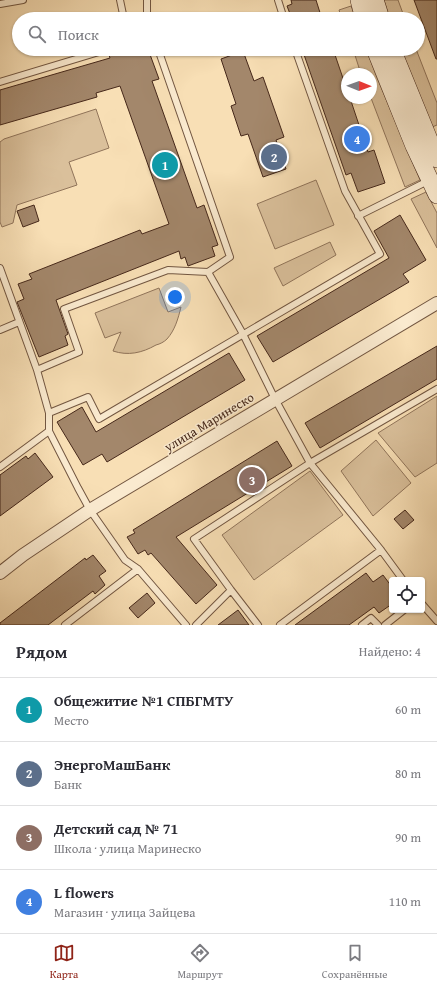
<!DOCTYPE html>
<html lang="ru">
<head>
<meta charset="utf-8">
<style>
	body { margin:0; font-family:"Gentium Book Plus",serif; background:#f2f2f3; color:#2b2b33 }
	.controls { position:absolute; right:12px; bottom:12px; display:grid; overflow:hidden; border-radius:4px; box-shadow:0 1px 3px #0004 }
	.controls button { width:36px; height:36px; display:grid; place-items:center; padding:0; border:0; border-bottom:1px solid #e1e1e2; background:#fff; color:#2b2b33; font:20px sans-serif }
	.compass { position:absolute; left:341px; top:68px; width:36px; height:36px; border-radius:50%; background:#fff; box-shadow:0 1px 3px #0004; rotate:91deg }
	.you { position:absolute; left:175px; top:297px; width:14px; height:14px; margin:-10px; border:3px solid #fff; border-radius:50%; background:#1a73e8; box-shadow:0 0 0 6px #1a73e833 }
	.badge { display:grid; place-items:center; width:26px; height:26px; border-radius:50%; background:#8f2418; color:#fff; font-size:13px; font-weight:700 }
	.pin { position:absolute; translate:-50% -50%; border:2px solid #fff; box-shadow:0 1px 4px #0006 }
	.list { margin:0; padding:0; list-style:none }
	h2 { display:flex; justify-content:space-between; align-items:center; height:52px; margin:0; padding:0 16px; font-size:17px }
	h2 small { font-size:13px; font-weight:400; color:#7c7c81 }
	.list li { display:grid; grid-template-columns:26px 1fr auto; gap:12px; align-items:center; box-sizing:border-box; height:64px; padding:0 16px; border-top:1px solid #e1e1e2 }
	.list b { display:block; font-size:15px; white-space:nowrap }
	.list p { margin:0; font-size:13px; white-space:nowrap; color:#7c7c81 }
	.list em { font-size:13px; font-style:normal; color:#7c7c81 }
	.icon { flex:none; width:22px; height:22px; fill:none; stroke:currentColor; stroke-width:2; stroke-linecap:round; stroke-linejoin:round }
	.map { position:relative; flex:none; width:437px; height:625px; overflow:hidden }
	.search { position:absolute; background:#fff; box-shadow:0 1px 3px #0004; left:12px; right:12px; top:12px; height:44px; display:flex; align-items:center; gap:10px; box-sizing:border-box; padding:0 14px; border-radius:22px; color:#7c7c81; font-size:15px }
	.sheet { height:308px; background:#fff }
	nav { display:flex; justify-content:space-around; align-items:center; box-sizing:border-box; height:56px; border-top:1px solid #e1e1e2; background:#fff; font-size:11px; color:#7c7c81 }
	nav a { display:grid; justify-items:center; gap:2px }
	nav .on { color:#8f2418 }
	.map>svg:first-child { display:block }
</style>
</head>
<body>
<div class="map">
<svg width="437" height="625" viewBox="0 0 437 625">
	<rect width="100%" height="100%" fill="#f8dfb5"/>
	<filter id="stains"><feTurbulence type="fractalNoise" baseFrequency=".005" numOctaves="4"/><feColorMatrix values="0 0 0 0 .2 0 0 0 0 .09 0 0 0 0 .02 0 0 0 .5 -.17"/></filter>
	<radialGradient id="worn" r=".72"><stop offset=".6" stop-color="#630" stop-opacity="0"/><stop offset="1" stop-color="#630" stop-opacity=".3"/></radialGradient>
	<!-- green -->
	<path fill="#dac09b" stroke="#90745a" d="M384,0H398L405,19H390Z
		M351,6L356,19H342L339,10Z
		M353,49H366L377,78L420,180L405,187L371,98V74H361Z
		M401,49H416L437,103V125L432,127Z
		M96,109L109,148L69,162L77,185L17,205L13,223L2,227L0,222V142L4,139Z
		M316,180L334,225L275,249L257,204Z
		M426,192L437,213V248L411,199Z
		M330,242L336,255L283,286L274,268Z
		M159,288L168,312L181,307C178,319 175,330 167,339C164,342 160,344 156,345C142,353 128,356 113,351L121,332L105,338L95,313Z
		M437,396V463L415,477L378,433Z
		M376,440L411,483L373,516L341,471Z
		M310,471L343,515L254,580L222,535Z"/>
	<!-- building -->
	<path fill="#a3876b" stroke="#46281a" d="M291,0H316L322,19H292L287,6L292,4Z
		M414,0H437V59H436Z
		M107,49H148L159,79L152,81L197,208L204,205L218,245L212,247L215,256L188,266L185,257L181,259L179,251L56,300L68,334L65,336L68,345L39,357L17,302L24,299L18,284L32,279L29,274L140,230L142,234L169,224L120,86L96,93L97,97L0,125V90L110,58Z
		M302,49H333L347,90V98H350L368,152L374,150L385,183L358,192L351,173L346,175Z
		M243,51L254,81L263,77L284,137L276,140L286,169L263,177L248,134L241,136L231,106L236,104L221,59Z
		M34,205L39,221L23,227L17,211Z
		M400,215L426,260L403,274L409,282L273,362L257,336L389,258L374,231Z
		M437,346V379L320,448L305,423Z
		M229,353L245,380L107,462L102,454L83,465L57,422L82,407L96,432Z
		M277,441L292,466L176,537L217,585L196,604L151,553L148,555L145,550L138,554L127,537L135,533L133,530Z
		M35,453L53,477L0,516V475L26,456L28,459Z
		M405,510L414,520L403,529L394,519Z
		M93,555L106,571L99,576L105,585L95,594L93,591L48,625H0V623L85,558L86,560Z
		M366,573L373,582L383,575L392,587V604L379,613L374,607L349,625H295Z
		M147,593L155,603L138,618L129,608Z
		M238,610L249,625H218Z"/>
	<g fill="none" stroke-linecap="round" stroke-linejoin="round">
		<!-- lane casing -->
		<g stroke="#725641" stroke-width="8">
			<path id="lane" d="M120,0L124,19
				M147,0V19
				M278,0L284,19
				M0,4L23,0
				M158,49L230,257L208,272L243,334L275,399L310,463L381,550L403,580
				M0,82L99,52L100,49
				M358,216L428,181
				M0,268L37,370L49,413V431L78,488L90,510L125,560L138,569L186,625
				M0,330L19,322
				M37,370L79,352L64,309L168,270L208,272
				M49,413L88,397L99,419L380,254L345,191L295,49
				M0,467L49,431
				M422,604L437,621
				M65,625L138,569
				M196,625L231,590
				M258,625L231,590L194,539L310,463L437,389
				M280,625L381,550
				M362,625L371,618L378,625
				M385,625L404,610"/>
		</g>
		<!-- street casing -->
		<g stroke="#725641" stroke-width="14">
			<path id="street" d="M0,573L23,555L90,510L437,303"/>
		</g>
		<!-- secondary casing -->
		<g stroke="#46281a" stroke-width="18">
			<path id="secondary" d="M359,0L364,19
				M375,0L381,19
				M375,49L414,146L437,195
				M392,49L437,159"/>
		</g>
		<!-- lane -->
		<use href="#lane" stroke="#faeacf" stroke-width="6"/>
		<!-- street -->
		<use href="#street" stroke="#faeacf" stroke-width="12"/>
		<!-- secondary -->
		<use href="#secondary" stroke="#faeacf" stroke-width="17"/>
	</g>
	<g text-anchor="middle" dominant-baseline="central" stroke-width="3" stroke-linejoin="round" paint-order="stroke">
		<!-- street labels -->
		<g font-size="13" fill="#46281a" stroke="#faeacf">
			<text transform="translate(209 422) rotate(-31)">улица Маринеско</text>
		</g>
	</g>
	<rect width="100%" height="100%" filter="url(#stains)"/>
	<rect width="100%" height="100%" fill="url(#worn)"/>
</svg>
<div class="controls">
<button><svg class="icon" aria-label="locate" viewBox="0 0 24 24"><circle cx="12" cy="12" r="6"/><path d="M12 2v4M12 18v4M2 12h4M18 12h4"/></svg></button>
</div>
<svg class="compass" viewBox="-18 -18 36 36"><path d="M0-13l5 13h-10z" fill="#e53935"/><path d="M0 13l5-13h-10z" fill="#7c7c81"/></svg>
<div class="you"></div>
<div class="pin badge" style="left:165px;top:165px;background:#0f9aa8">1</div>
<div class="pin badge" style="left:274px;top:157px;background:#5c6f8a">2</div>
<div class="pin badge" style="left:252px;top:480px;background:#8d6e63">3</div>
<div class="pin badge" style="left:357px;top:139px;background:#3f7fe0">4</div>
<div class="search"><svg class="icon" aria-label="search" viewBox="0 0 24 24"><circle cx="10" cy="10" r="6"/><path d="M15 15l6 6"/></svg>Поиск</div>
</div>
<section class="sheet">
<h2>Рядом<small>Найдено: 4</small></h2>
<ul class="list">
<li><span class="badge" style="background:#0f9aa8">1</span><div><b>Общежитие №1 СПБГМТУ</b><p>Место</p></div><em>60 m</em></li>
<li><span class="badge" style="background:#5c6f8a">2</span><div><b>ЭнергоМашБанк</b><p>Банк</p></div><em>80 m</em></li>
<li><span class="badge" style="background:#8d6e63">3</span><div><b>Детский сад № 71</b><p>Школа · улица Маринеско</p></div><em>90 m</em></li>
<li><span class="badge" style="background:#3f7fe0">4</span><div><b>L flowers</b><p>Магазин · улица Зайцева</p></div><em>110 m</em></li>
</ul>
</section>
<nav>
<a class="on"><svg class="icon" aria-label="map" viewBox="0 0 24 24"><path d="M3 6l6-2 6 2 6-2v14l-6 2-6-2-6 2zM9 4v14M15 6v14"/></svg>Карта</a>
<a><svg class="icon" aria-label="directions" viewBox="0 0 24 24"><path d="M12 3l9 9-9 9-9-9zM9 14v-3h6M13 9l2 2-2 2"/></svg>Маршрут</a>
<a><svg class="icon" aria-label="saved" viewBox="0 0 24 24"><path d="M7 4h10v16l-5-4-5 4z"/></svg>Сохранённые</a>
</nav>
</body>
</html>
